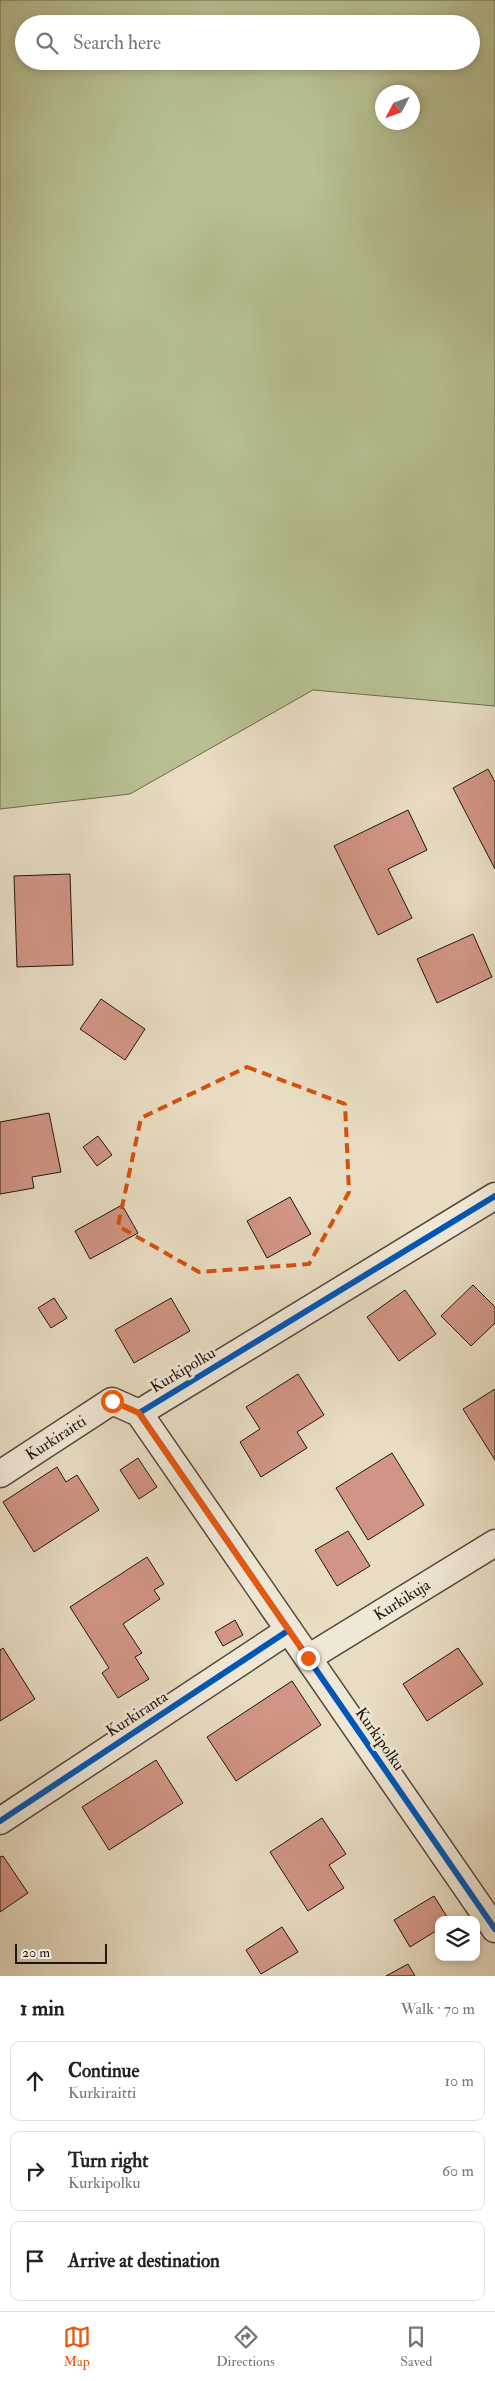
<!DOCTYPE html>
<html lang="en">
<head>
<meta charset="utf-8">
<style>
	body { margin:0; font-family:"IM FELL Double Pica",serif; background:#f2f2f2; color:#222 }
	.controls { position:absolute; right:15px; bottom:15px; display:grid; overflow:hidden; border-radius:10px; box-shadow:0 2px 8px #0003 }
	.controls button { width:45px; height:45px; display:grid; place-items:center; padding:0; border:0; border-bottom:1px solid #e0e0e0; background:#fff; color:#222; font:25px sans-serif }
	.compass { position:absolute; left:375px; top:85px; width:45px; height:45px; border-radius:50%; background:#fff; box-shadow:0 2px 8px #0003; rotate:229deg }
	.scale { position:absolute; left:15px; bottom:12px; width:92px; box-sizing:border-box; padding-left:5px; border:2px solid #21160e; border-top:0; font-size:14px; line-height:18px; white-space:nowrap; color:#21160e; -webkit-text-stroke:4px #f0e8d7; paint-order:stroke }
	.stop { position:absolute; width:15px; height:15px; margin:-11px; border:4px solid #ea580c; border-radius:50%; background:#fff }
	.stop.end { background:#ea580c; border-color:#fff; box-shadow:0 1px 5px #0008 }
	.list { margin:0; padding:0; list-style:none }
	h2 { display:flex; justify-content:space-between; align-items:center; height:65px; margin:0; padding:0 20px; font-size:21px }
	h2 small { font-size:16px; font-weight:400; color:#767676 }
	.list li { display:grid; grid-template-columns:32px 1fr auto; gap:15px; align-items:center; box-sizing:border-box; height:80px; margin:0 10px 10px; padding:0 10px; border:1px solid #e0e0e0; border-radius:10px }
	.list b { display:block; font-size:19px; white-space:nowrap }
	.list p { margin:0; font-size:16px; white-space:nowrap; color:#767676 }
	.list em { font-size:16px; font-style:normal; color:#767676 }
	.icon { flex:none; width:28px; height:28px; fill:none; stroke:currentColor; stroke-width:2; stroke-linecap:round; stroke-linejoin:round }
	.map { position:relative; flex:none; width:495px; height:1976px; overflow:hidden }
	.search { position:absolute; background:#fff; box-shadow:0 2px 8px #0003; left:15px; right:15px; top:15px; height:55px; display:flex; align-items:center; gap:12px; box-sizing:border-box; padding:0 18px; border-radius:28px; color:#767676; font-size:19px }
	.sheet { height:335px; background:#fff }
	nav { display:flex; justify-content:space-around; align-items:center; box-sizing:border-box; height:70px; border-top:1px solid #e0e0e0; background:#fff; font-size:14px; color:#767676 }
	nav a { display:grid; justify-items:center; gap:2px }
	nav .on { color:#ea580c }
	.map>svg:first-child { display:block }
</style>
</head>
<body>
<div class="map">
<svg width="495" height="1976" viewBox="0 0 495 1976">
	<rect width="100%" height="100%" fill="#e8dcc2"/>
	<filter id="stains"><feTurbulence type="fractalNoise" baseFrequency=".004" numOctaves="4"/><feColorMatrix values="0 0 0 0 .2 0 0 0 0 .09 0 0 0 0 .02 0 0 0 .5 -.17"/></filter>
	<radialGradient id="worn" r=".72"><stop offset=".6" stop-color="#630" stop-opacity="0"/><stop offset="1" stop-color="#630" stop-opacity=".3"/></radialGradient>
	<!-- green -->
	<path fill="#b8c092" stroke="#6c6b50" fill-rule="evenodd" d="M0,0H495V706L313,690L130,794L0,809ZM24,24H471V61H24ZM412,92V122H382V92Z"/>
	<!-- building -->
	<path fill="#d19585" stroke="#21160e" d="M488,769L495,782V869L453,788Z
		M408,810L427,850L388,869L412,918L378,935L334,846Z
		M70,874L73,965L17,967L14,876Z
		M473,934L492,977L437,1003L417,959Z
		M101,999L145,1029L125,1060L80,1029Z
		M49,1113L61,1172L32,1177L34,1188L0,1194V1122Z
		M98,1136L112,1155L97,1166L83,1147Z
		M290,1197L311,1234L267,1258L247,1221Z
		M122,1205L138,1233L90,1259L75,1231Z
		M473,1285L495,1307V1323L471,1346L441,1316Z
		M405,1290L436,1334L399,1361L367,1317Z
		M54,1298L67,1318L51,1328L38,1308Z
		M171,1298L190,1331L134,1363L115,1330Z
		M298,1374L324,1415L297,1432L307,1448L261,1477L240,1442L260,1429L246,1407Z
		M495,1389V1460L463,1409Z
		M392,1453L424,1505L368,1540L336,1488Z
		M138,1458L157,1487L139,1499L120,1470Z
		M57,1467L66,1482L77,1475L99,1510L34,1552L3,1502Z
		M348,1531L370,1566L337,1586L315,1550Z
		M147,1557L164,1584L154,1590L160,1599L123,1624L142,1653L135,1657L149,1679L118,1698L102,1673L109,1668L70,1607Z
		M235,1620L243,1635L223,1646L215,1632Z
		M3,1648L35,1699L0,1721V1650Z
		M458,1648L483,1684L427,1721L403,1684Z
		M292,1681L321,1725L236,1781L207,1737Z
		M156,1760L183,1803L109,1850L82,1807Z
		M322,1818L346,1854L329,1865L344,1888L308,1911L270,1852Z
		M3,1856L28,1893L0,1912V1857Z
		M434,1896L449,1920H439V1929L410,1947L394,1920Z
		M282,1927L298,1952L261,1974L246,1950Z
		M408,1964L415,1976H386Z"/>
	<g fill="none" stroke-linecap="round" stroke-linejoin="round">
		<!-- street casing -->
		<g stroke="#53483b" stroke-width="29">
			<path id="street" d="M139,1413L495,1929
				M139,1413L495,1196
				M0,1474L112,1401L139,1413
				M308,1658L495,1543
				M0,1821L289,1630"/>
		</g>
		<!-- street -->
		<use href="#street" stroke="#f0e8d7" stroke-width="26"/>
		<!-- cycleway casing -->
		<g stroke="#f0e8d7" stroke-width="9">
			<path id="cycleway" d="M495,1196L139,1413L495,1929
				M0,1821L289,1630"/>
		</g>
		<!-- cycleway -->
		<use href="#cycleway" stroke="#0057b8" stroke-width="6"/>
	</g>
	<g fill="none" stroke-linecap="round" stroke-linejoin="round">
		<!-- route -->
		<path stroke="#ea580c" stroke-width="6" d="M112,1401L139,1413L308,1658"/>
	</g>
	<!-- marked area -->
	<path fill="none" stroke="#d4520c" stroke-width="4" stroke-dasharray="10 6" stroke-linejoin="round" d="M247,1067L345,1104L349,1192L309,1264L199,1272L118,1226L141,1118Z"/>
	<g text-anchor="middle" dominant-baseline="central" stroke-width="5" stroke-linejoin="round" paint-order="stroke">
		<!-- street labels -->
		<g font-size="16" fill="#21160e" stroke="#f0e8d7">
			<text transform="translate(183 1370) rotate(-31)">Kurkipolku</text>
			<text transform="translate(56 1438) rotate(-33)">Kurkiraitti</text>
			<text transform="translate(402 1600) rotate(-32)">Kurkikuja</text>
			<text transform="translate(137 1714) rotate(-33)">Kurkiranta</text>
			<text transform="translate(380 1739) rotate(55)">Kurkipolku</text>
		</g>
	</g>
	<rect width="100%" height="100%" filter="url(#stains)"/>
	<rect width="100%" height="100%" fill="url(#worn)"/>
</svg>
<div class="controls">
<button><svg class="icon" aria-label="layers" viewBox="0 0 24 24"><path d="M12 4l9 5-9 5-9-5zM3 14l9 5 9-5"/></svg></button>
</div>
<svg class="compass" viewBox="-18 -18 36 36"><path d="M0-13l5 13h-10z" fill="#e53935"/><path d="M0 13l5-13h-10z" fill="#767676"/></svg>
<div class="scale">20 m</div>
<div class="stop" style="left:112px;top:1401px"></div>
<div class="stop end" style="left:308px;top:1658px"></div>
<div class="search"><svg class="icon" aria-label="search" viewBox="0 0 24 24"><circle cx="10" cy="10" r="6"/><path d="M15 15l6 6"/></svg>Search here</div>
</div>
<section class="sheet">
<h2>1 min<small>Walk · 70 m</small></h2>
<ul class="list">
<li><svg class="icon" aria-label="ahead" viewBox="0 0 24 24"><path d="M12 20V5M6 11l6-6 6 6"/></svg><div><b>Continue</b><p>Kurkiraitti</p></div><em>10 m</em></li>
<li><svg class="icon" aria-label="right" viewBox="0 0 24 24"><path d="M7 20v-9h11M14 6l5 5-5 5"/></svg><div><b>Turn right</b><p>Kurkipolku</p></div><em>60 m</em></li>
<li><svg class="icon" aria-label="arrive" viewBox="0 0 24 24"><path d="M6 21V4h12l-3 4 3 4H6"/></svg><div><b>Arrive at destination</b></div></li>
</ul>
</section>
<nav>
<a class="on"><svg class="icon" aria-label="map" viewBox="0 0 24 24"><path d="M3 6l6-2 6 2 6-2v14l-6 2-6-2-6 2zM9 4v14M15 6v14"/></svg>Map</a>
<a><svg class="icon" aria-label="directions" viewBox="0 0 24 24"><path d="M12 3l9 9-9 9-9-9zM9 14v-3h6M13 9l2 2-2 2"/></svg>Directions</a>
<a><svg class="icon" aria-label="saved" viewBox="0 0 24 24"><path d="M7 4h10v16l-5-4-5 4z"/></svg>Saved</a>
</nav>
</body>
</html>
